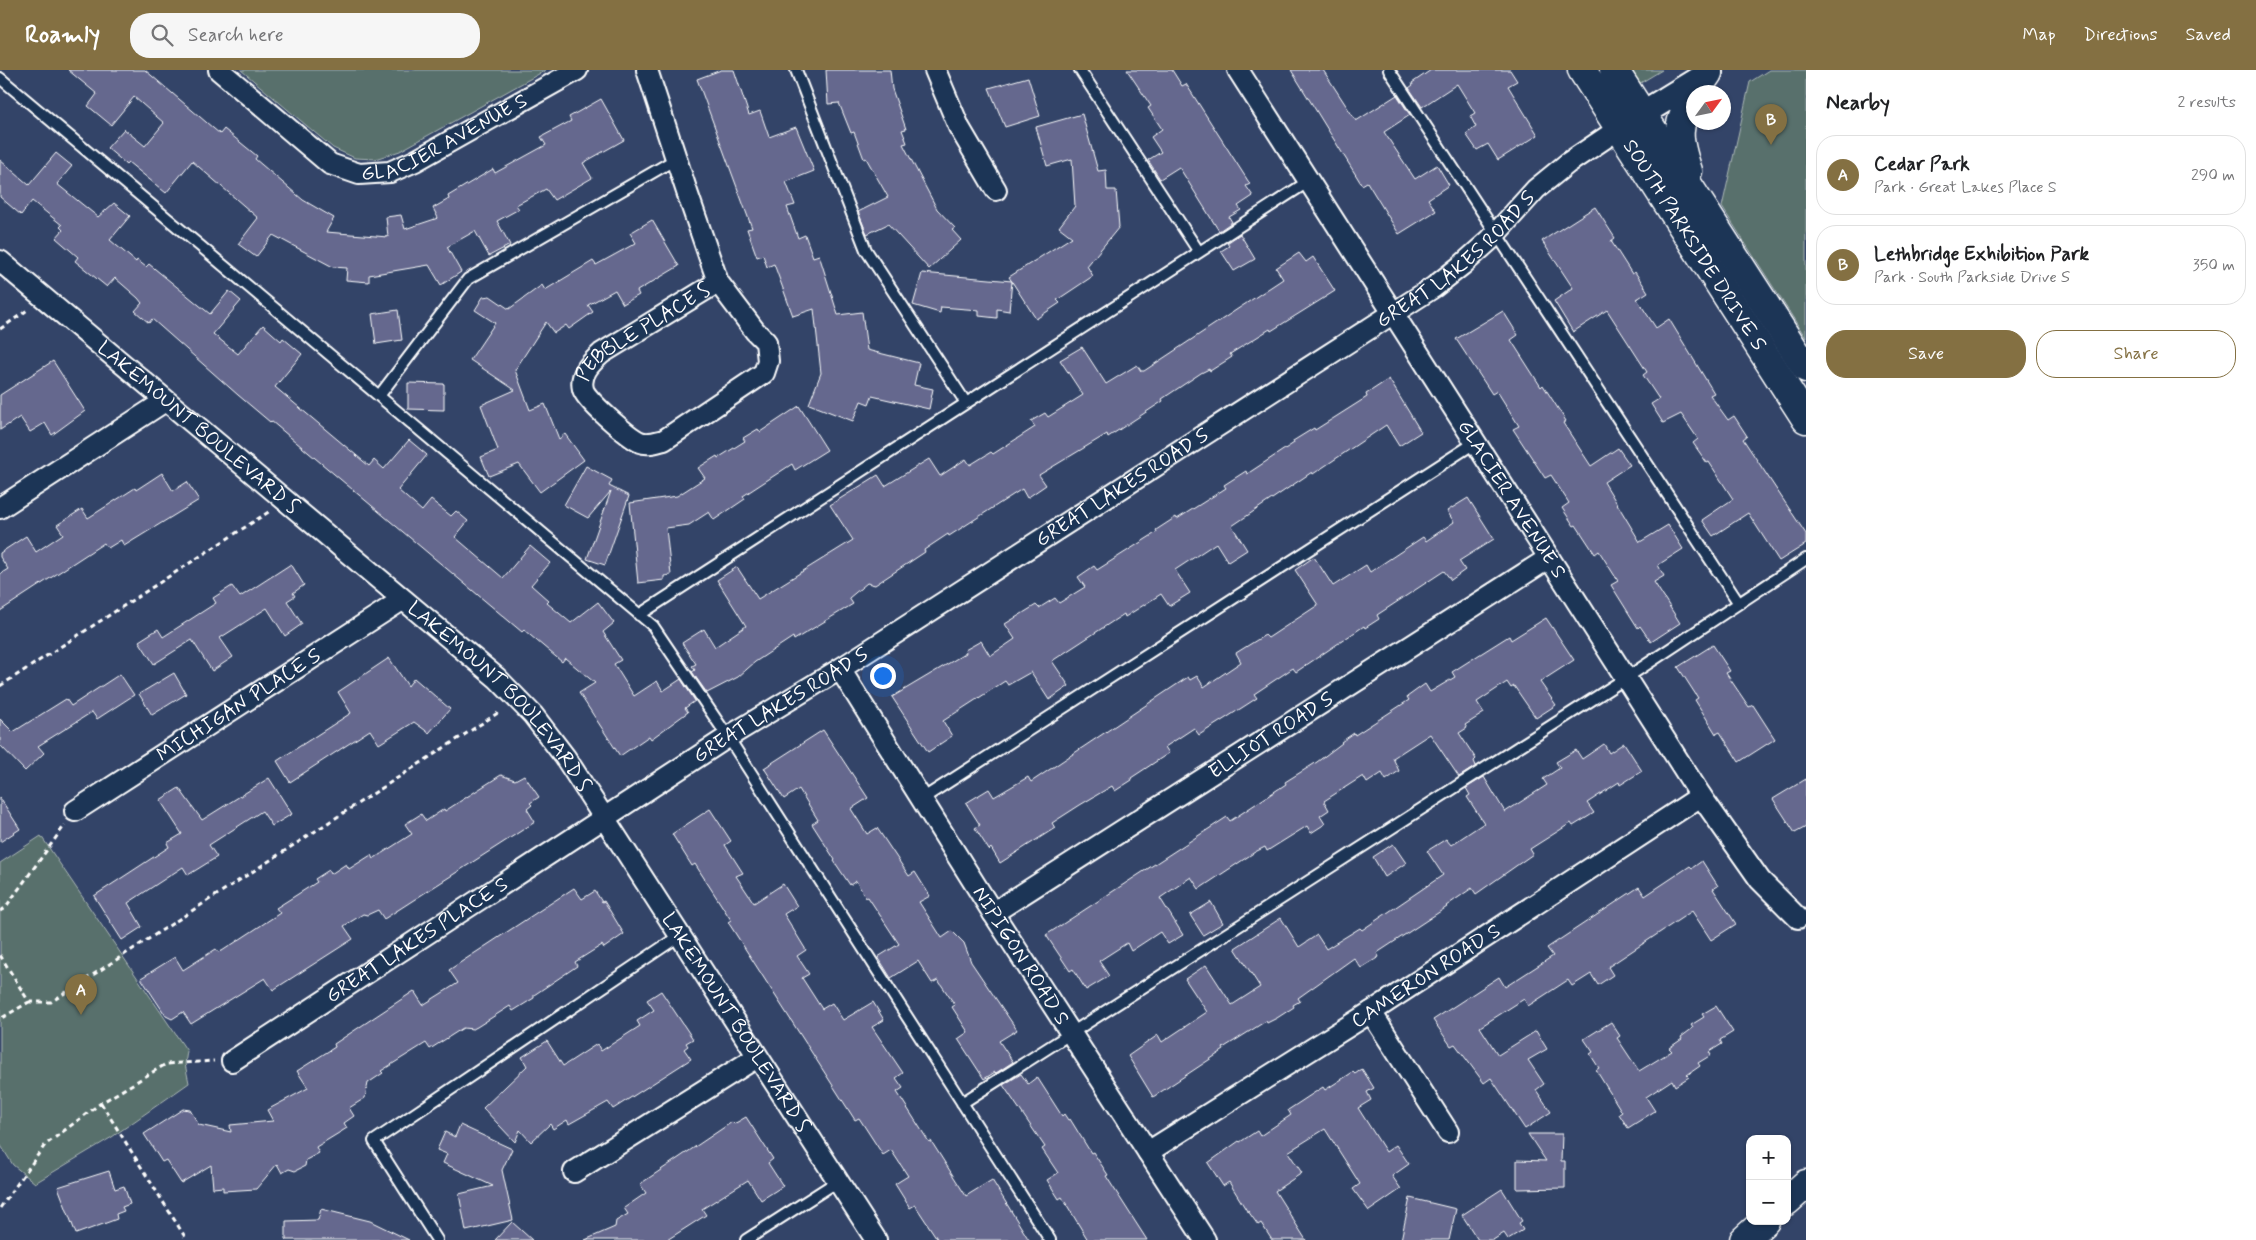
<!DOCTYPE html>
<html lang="en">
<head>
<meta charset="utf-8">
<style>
	body { margin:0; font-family:Mynerve,sans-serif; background:#f6f6f6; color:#202124 }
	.controls { position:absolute; right:15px; bottom:15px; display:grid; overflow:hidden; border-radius:10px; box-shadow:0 1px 4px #0004 }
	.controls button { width:45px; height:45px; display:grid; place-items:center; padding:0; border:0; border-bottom:1px solid #e0e0e0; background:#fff; color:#202124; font:25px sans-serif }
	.compass { position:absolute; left:1686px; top:15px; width:45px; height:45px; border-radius:50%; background:#fff; box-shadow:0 1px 4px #0004; rotate:57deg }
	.you { position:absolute; left:882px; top:605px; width:18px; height:18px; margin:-12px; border:4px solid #fff; border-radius:50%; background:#1a73e8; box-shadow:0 0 0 8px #1a73e833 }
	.badge { display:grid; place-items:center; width:32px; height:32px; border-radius:50%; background:#847042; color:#fff; font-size:16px; font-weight:700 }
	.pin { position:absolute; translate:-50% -41px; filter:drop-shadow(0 1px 2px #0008) }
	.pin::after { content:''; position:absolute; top:26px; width:18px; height:15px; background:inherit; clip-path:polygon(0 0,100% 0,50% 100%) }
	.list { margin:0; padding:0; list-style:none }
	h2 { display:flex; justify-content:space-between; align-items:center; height:65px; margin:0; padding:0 20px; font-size:21px }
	h2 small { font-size:16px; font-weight:400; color:#757577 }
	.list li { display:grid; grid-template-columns:32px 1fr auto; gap:15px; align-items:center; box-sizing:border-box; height:80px; margin:0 10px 10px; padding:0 10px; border:1px solid #e0e0e0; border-radius:20px }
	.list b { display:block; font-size:19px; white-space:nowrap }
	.list p { margin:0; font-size:16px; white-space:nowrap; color:#757577 }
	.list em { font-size:16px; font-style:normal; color:#757577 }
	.actions { display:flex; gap:10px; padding:15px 20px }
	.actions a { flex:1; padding:11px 0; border:1px solid #847042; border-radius:20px; text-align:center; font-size:18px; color:#847042 }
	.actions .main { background:#847042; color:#fff }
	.icon { flex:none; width:28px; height:28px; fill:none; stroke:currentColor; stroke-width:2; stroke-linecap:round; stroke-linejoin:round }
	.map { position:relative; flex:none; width:1806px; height:1170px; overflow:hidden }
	header { display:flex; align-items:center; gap:30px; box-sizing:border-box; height:70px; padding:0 25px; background:#847042; color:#fff }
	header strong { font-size:24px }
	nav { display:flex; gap:28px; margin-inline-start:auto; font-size:18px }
	.search { width:350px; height:45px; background:#f6f6f6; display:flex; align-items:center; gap:12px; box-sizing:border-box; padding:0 18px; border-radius:20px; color:#757577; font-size:19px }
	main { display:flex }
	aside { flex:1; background:#fff }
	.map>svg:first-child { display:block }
</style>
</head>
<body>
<header>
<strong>Roamly</strong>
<div class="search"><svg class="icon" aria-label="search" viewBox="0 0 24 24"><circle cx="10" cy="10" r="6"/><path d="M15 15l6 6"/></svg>Search here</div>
<nav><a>Map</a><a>Directions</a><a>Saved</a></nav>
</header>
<main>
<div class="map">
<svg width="1806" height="1170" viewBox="0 0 1806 1170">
	<rect width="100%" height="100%" fill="#334468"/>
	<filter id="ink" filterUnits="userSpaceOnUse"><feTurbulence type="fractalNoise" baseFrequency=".02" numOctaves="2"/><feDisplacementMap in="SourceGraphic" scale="10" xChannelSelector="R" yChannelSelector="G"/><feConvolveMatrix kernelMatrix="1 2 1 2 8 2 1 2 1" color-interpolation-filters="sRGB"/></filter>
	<g filter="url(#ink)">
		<!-- green -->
		<path fill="#58706c" stroke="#acb8b6" d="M241,0H546L400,81L375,89L355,88L333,78Z
			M1627,0H1662L1637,15Z
			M1769,0H1806V268L1722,137L1750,12Z
			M41,766L187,981L185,994L189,1013L112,1067L35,1113L13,1095L0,1074V793Z"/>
		<!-- building -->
		<path fill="#65688e" stroke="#fff" d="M68,0H145L220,64L224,59L257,86L255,89L303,130L334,148L326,162L388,167L386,147L401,145L405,159L438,148L433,138L449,129L448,126L493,99L495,103L546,75L541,67L571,51L569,47L601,29L624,70L583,93L592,108L554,130L546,119L516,135L519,139L497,151L510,175L489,186L475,161L447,177L461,202L441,215L429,195L369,205V212L346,210L347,198L333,197L273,165L256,187L238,174L258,148L192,91L166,123L128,92L126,94L107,78L124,59L145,76L164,53L134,27L111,55L88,36L97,24Z
			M721,0H734L749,45L760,41L769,67L796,57L814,101L786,112L795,135L787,137L798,168L805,165L813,187L819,185L838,245L862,242L867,280L919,293L914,315L933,319L929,339L872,326L869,334L861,331L853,351L809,334L821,303L814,239L793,246L774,194L767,197L763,185L757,187L747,159L752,158L697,9Z
			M826,0H890L892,19L906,59L902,60L907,73L903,74L937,139L955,158L952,160L961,170L929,199L888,154L867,164L858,142L888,127L866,88L864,89L854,62L851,63L839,33L828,34Z
			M1127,0H1172L1182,16L1186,14L1250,114L1246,116L1253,126L1238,136L1241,140L1229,147L1232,152L1219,161L1179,97L1160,109L1148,90L1161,82L1151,67L1162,59L1148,38L1151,36Z
			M1291,0H1323L1356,51L1397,25L1410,45L1384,62L1415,109L1437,95L1449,115L1428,129L1436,141L1399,164L1367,112L1362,115Z
			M1431,0H1510L1517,11L1508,16L1538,65L1498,90L1488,74L1477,80L1466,64L1476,57L1470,46L1475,43L1457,14L1422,37L1409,18L1413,15L1412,13Z
			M1028,7L1040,46L1005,57L989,18Z
			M1082,44L1098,101L1106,100L1107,120H1116L1119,157L1087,196L1093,206L1057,230L1060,233L1036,249L1009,207L1072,167L1059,157L1075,136L1072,89L1047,96L1036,57Z
			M56,83L72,96L57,114L98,147L114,133L130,146L110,170L136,192L137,190L146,197L149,194L210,244L229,221L241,231L213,264L238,284L263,255L281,271L283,268L302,284L275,317L369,396L374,390L384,399L409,370L427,385L398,420L422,441L431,430L451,446L456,441L468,451L455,467L503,508L530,476L550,493L531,515L549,531L547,533L571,553L598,532L614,553L603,562L621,590L614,594L634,626L657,611L663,621L681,609L695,631L685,638L688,642L651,669L649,666L620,686L579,623L595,613L565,588L562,592L524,560L522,562L271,351L270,352L238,325L152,249L149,253L135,241L142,233L138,228L115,208L107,217L75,191L78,187L56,168L63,160L60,157L62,155L32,131L21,145L0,127V90L29,115Z
			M1595,137L1615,168L1611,171L1632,204L1635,202L1648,222L1637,229L1656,258L1669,249L1714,323L1710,325L1728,350L1734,346L1747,366L1743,369L1806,464V474L1779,491L1748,443L1713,466L1702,450L1733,429L1709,392L1707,393L1693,373L1698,369L1681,344L1663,353L1651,334L1659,329L1643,305L1647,302L1607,240L1573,262L1554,231L1573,218L1542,171Z
			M652,150L679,196L637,221L639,225L623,234L615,220L588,235L593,242L569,259L566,255L554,263L546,252L515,300L530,340L545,334L559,369L565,364L584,390L540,422L519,394L489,406L481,387L498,380L481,335L515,320L470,290L495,253L475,240L483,227L490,226L509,239L542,215L545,220L593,191L596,195L636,173L630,163Z
			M1240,164L1255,189L1234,201L1221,181L1229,176L1227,173Z
			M1299,183L1306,192L1313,187L1335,221L1271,261L1270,259L1230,284L1232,287L1210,301L1209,299L1201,303L1162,329L1163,331L1108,367L1107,364L1039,405L1046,415L1027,428L1022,419L949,466L948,464L924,480L925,482L875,515L867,513L849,528L853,534L794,570L793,567L755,592L738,607L707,623L692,602L695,600L692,596L696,594L682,573L704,559L715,577L746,556L717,510L737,497L758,529L853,470L830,435L878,405L885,416L929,389L940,406L966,389L970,395L991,382L993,384L1035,357L1031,351L1045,343L1048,347L1083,325L1060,290L1082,277L1106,314L1137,295L1141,301H1144L1283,209L1276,198Z
			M922,203L1012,211L1009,241L997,239V248L979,246V240L941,237L940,243L913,235Z
			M398,240L402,270L376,274L372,244Z
			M1503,241L1518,265L1511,270L1541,317L1543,315L1566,351L1563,353L1591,396L1618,378L1630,395L1604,412L1640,472L1668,455L1683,479L1658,495L1664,506L1654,512L1680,553L1651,572L1640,556L1638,558L1611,515L1618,511L1599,481L1595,484L1576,455L1574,456L1562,438L1569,433L1551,405L1545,408L1513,359L1519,356L1497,321L1492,324L1456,269Z
			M53,291L85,341L52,365L45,353L30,362L20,347L0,360V325Z
			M1389,309L1421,362L1399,376L1386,355L1313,404L1312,402L1232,456L1247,480L1228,492L1216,473L1175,500L1190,523L1169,536L1161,524L1125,547L1124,544L1052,591L1069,616L1049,630L1031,602L1008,615L1005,611L943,651L952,666L928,682L892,627L966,583L965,580L981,571L990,586L1015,569L1005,554L1036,535L1039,538L1055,528L1059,533L1085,517L1078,507L1094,496L1097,500L1157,462L1156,460L1176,447L1177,449L1226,418L1224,415L1246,401L1247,404L1294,373L1293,371L1314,358L1315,360L1367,327L1366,324Z
			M408,313L444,314V340L408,339Z
			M799,336L827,380L795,400L792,394L743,426L745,429L714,450L709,442L689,455L666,458L671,505L664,506V510L638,513L630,433L677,426L705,408L698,398L717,386L718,388L745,371L743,368L758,359L760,362Z
			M586,396L612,410L609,416L629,426L605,495L587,489L611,421L588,448L564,435Z
			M162,403L173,421L187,412L199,430L124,476L121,470L108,478L104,473L0,541V504L8,499L0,487V483L26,466L36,482L63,464L57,455L82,439L88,448L135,418L136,420Z
			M1468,428L1494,469L1459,491L1465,500L1451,510L1444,501L1377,545L1379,549L1365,558L1364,556L1296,602L1293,598L1254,624L1257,628L1226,648L1199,665L1194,658L1165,677L1169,683L1131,708L1132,710L1115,721L1112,716L1080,735L1052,753L1055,758L1000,793L991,778L989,780L975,758L980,755L966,733L989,719L994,727L1028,707L1031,712L1188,607L1190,610L1197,606L1204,617L1241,592L1236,583L1265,565L1268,568L1318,535L1295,500L1314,487L1333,516L1366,495L1370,502L1423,467L1426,471L1454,452L1447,441Z
			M291,494L304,515L293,523L295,526L287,531L302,554L285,566L267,538L220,568L233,587L212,601L192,570L154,594L139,571L158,559L163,567L216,533L213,528L232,516L240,527Z
			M1546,548L1574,590L1540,612L1556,635L1536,648L1514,616L1511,618L1507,612L1477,632L1484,643L1465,655L1467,658L1459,663L1476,689L1474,691L1476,696L1459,707L1430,664L1393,688L1399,701L1386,710L1382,703L1367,713L1363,706L1324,731L1329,740L1320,746L1325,754L1311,763L1307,756L1267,781L1265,777L1255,782L1199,819L1191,807L1160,828L1183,865L1168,874L1160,862L1131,881L1127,873L1099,891L1109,906L1086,920L1073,899L1070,901L1046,865L1227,747L1230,751L1286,714L1285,712L1317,692L1342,673L1341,672L1354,663L1355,665L1409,630L1407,627L1425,614L1430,622L1455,607L1452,602L1474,588L1509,566L1511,570Z
			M1713,575L1730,601L1726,603L1749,637L1753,635L1775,669L1739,692L1720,662L1716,664L1695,630L1698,628L1678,597Z
			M389,588L408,616L414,608L450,639L429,663L414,652L379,674L370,660L290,712L277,691L351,643L338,622Z
			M174,603L186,624L152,645L139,624Z
			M120,604L134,625L97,649L92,642L38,676L44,683L25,701L0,675V649L13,662L66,629L71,636Z
			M823,660L868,728L851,739L867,764L877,758L909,806L915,802L930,826L919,832L942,868L952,861L964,873L971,892L1017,960L999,971L1013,992L996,1003L995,1002L984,1009L958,969L968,962L952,937L955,935L938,910L932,913L918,891L891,908L878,887L899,874L868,827L866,828L856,811L850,815L834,791L835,790L812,754L818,750L799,719L784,729L764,698Z
			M1624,673L1642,701L1620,715L1619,712L1587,733L1594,743L1573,756L1571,753L1530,779L1533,784L1476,824L1472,818L1446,836L1447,837L1377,883L1379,887L1361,898L1354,888L1298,928L1300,931L1293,935L1294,937L1277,948L1267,953L1266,951L1223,978L1224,980L1153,1027L1128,986L1158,965L1162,972L1207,942L1185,909L1206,895L1232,935L1260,917L1235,878L1281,848L1299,877L1317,865L1326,879L1360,858L1362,860L1443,805L1427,781L1446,769L1451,775L1484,753L1467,727L1470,725L1466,718L1484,707L1505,742L1547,715L1543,709L1560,698L1556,692L1576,680L1582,689L1604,674L1609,683Z
			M501,705L515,710L524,705L539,727L530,733L532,735L527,739L535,752L384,849L378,840L367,845L363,844L344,856L353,869L273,920L265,908L191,954L183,942L172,949L166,946L141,908L175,887L183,900L216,879L218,882L222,881L280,843L276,838L317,812L315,809L329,800L331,804L346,794L349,799L371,785L373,789L412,764L405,754L421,744L426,751L444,739L445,741Z
			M269,708L292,744L272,756L262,741L209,775L217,787L188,805L183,797L128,833L142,857L122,870L94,826L169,777L167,773L182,764L160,730L179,718L202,750Z
			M1806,709V757L1795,763L1773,729Z
			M0,728L20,759L0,772Z
			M710,739L731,771L725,775L743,803L736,806L754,833L783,814L797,836L784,844L806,880L797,886L809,904L802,908L822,939L832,933L843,950L873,932L884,950L872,957L903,1003L896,1008L903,1018L897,1022L929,1072L931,1071L966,1126L992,1110L1029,1170H938L915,1135L910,1138L895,1114L908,1106L891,1080L883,1085L859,1048L855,1050L728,852L731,850L695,794L692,796L672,764Z
			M1393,774L1406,793L1385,807L1373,787Z
			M1702,791L1718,816L1713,819L1736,854L1711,870L1692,841L1608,897L1613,905L1598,915L1591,904L1572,916L1568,910L1528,936L1524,929L1480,957L1498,985L1536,961L1547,979L1528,990L1544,1014L1536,1020L1551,1042L1525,1059L1491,1008L1484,1013L1455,974L1451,976L1433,950L1499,907L1505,917L1553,886L1547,878L1639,817L1645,826L1690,796L1692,798Z
			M574,818L582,829L595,821L602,832L604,831L624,864L604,878L602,875L575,892L577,896L534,925V928L513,941L510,936L477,957L473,959L463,958L430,979L426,973L381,1001L383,1003L368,1013L365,1028L349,1038L354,1046L344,1053L347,1058L316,1077L319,1083L306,1090L305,1096L295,1101L289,1099L282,1103L277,1094L256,1119L223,1121V1117L213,1118L211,1095L181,1113L166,1090L162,1092L144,1064L183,1039L190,1040L199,1055L231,1062L230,1055L273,1051L267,1040L308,1018L297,1001L335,977L334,974L414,921L423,935L458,913L449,900Z
			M1211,832L1223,853L1203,865L1190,845Z
			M661,921L693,969L686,973L688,976L684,979L691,989L613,1039L608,1032L569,1054L567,1050L553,1059L550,1054L531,1072L520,1060L515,1072L483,1038L527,996L522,987L547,971L563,996L597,974L601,981L640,956L637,951L654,940L647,930Z
			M1716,936L1733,962L1720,970L1722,974L1709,982L1711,985L1698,993L1700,996L1687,1005L1689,1007L1675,1016L1672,1010L1646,1027L1655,1041L1628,1058L1619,1044L1622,1042L1596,1000L1599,998L1590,984L1593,982L1584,969L1611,952L1620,966L1617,968L1639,1001L1672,981L1669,978L1682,969L1681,967L1693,958L1691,955L1704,947L1702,944Z
			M1362,999L1374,1018L1367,1022L1371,1030L1358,1038L1386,1082L1396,1075L1409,1094L1392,1106L1401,1119L1369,1141L1353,1119L1360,1114L1325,1059L1288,1082L1302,1103L1275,1121L1306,1170H1272L1261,1153L1258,1155L1248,1141H1247L1229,1112L1223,1116L1208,1093L1239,1071L1240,1072L1257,1061L1260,1066L1291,1045L1288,1040L1323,1017L1325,1020L1353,1002L1355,1004Z
			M1021,1004L1028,1014L1037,1007L1062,1046L1064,1044L1068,1050L1070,1049L1091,1083L1093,1082L1108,1105L1106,1106L1147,1170H1088L1062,1127L1059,1129L1047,1110L1058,1103L1042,1079L1045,1077L1003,1015Z
			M746,1047L773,1089L768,1093L783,1116L761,1130L748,1110L702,1139L706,1145L667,1170H585L615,1157L616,1151L628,1144L624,1138L646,1123L640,1114L732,1052L734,1054Z
			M460,1055L512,1079L502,1100L513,1150L466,1161L459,1124L493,1116L443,1093L447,1084L437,1080L445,1062L455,1067Z
			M1528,1064H1562L1561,1091H1565V1118L1517,1119V1090L1546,1091Z
			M109,1101L115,1119L124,1116L130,1134L122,1137L124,1141L116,1144L117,1149L76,1164L58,1117Z
			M1502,1119L1522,1151L1519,1153L1523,1160L1508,1169L1504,1163L1493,1170H1478L1462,1145Z
			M1410,1128L1456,1139L1449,1170H1401Z
			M321,1139L370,1151L409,1170H286V1151L318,1150Z
			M512,1152L532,1170H495Z"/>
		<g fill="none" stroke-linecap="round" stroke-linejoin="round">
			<!-- service casing -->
			<g stroke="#fff" stroke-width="14">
				<path id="service" d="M796,0L866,180L966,333
					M1080,0L1199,182
					M1389,0L1738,532
					M0,8L653,556L728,667L1050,1170
					M379,326L468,209L676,89
					M639,545L1309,111
					M922,729L1476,372
					M962,1033L1626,608L1806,489
					M437,1170L374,1071L679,866
					M746,1170L838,1111"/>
			</g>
			<!-- minor casing -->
			<g stroke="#fff" stroke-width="24">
				<g id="minor">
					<path id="s1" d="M219,0L330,94L359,104L390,102L415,91L577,0"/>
					<path id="s2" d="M647,0L688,125L718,212L755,261L766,272L768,291L764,303L664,370C656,372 648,375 640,372C630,368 585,330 583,319C579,303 592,292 602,283L718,212"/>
					<path d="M935,0L959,57L996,120"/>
					<path id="s3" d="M1238,0L1701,726L1760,810L1798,848"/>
					<path id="s4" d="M0,191L497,608L533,645L565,687L876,1170"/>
					<path d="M0,438L165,331"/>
					<path id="s5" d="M840,599L993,843L1205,1170"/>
					<path id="s6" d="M75,741L402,530"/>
					<path id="s7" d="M993,843L1549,488"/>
					<path d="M1371,942L1448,1062"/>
					<path id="s8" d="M232,991L728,667L840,599L1434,217L1462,195L1490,170L1536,119L1568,93L1620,58"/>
					<path id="s9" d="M1148,1082L1371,942L1701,726"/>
					<path d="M574,1102L757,987"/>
				</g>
			</g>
			<!-- tertiary casing -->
			<g stroke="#fff" stroke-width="28">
				<path id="tertiary" d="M1627,53L1710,2"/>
			</g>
			<!-- secondary casing -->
			<g stroke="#fff" stroke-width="31">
				<g id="secondary">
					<path id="s10" d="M1582,0L1806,349"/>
					<path d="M1614,0L1806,298"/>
					<path d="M1695,22L1708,3"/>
					<path d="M1688,101C1677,68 1675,56 1694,25"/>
				</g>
			</g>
			<!-- trunk casing -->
			<g stroke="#fff" stroke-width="31">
				<path id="trunk" d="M1787,1131L1806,1114
					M1744,1170L1765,1151"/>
			</g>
			<!-- path -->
			<path stroke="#fff" stroke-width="3" stroke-dasharray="5 4" stroke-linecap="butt" d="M0,259L29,239
				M0,616L270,441
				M0,841L5,838L65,755
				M0,885L29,932L0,949
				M29,932H51L501,641
				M101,1033L187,1170
				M0,1138L45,1075L101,1033L166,994L214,991"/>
			<!-- service -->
			<use href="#service" stroke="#1d3557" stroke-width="10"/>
			<!-- minor -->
			<use href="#minor" stroke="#1d3557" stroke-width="20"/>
			<!-- tertiary -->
			<use href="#tertiary" stroke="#1d3557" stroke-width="24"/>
			<!-- secondary -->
			<use href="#secondary" stroke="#1d3557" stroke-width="28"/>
			<!-- trunk -->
			<use href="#trunk" stroke="#1d3557" stroke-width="28"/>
		</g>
	</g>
	<g text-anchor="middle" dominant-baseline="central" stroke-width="5" stroke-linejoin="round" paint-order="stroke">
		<!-- street labels -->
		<g font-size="20" fill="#fff" stroke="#1d3557">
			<text stroke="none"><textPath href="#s1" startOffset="270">GLACIER AVENUE S</textPath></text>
			<text stroke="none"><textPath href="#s10" startOffset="208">SOUTH PARKSIDE DRIVE S</textPath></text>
			<text stroke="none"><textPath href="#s8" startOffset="1464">GREAT LAKES ROAD S</textPath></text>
			<text stroke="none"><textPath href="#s2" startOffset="644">PEBBLE PLACE S</textPath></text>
			<text stroke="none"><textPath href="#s4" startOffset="259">LAKEMOUNT BOULEVARD S</textPath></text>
			<text stroke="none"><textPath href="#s8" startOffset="1059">GREAT LAKES ROAD S</textPath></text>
			<text stroke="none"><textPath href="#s3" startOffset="509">GLACIER AVENUE S</textPath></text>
			<text stroke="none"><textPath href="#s4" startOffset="664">LAKEMOUNT BOULEVARD S</textPath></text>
			<text stroke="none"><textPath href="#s6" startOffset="195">MICHIGAN PLACE S</textPath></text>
			<text stroke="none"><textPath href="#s8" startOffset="654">GREAT LAKES ROAD S</textPath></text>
			<text stroke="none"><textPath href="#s7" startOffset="330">ELLIOT ROAD S</textPath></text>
			<text stroke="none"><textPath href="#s8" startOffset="221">GREAT LAKES PLACE S</textPath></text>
			<text stroke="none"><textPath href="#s5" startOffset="339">NIPIGON ROAD S</textPath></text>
			<text stroke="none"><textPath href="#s9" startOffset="329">CAMERON ROAD S</textPath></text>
			<text stroke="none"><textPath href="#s4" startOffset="1069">LAKEMOUNT BOULEVARD S</textPath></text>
		</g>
	</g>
</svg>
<div class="controls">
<button>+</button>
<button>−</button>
</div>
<svg class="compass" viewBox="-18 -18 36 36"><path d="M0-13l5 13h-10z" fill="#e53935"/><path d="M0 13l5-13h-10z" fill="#757577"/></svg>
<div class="you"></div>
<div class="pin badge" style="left:81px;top:945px">A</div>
<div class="pin badge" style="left:1771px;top:75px">B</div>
</div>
<aside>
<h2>Nearby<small>2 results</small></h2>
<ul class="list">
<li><span class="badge">A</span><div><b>Cedar Park</b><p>Park · Great Lakes Place S</p></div><em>290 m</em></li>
<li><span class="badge">B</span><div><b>Lethbridge Exhibition Park</b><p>Park · South Parkside Drive S</p></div><em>350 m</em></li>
</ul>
<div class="actions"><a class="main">Save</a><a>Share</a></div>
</aside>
</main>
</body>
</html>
